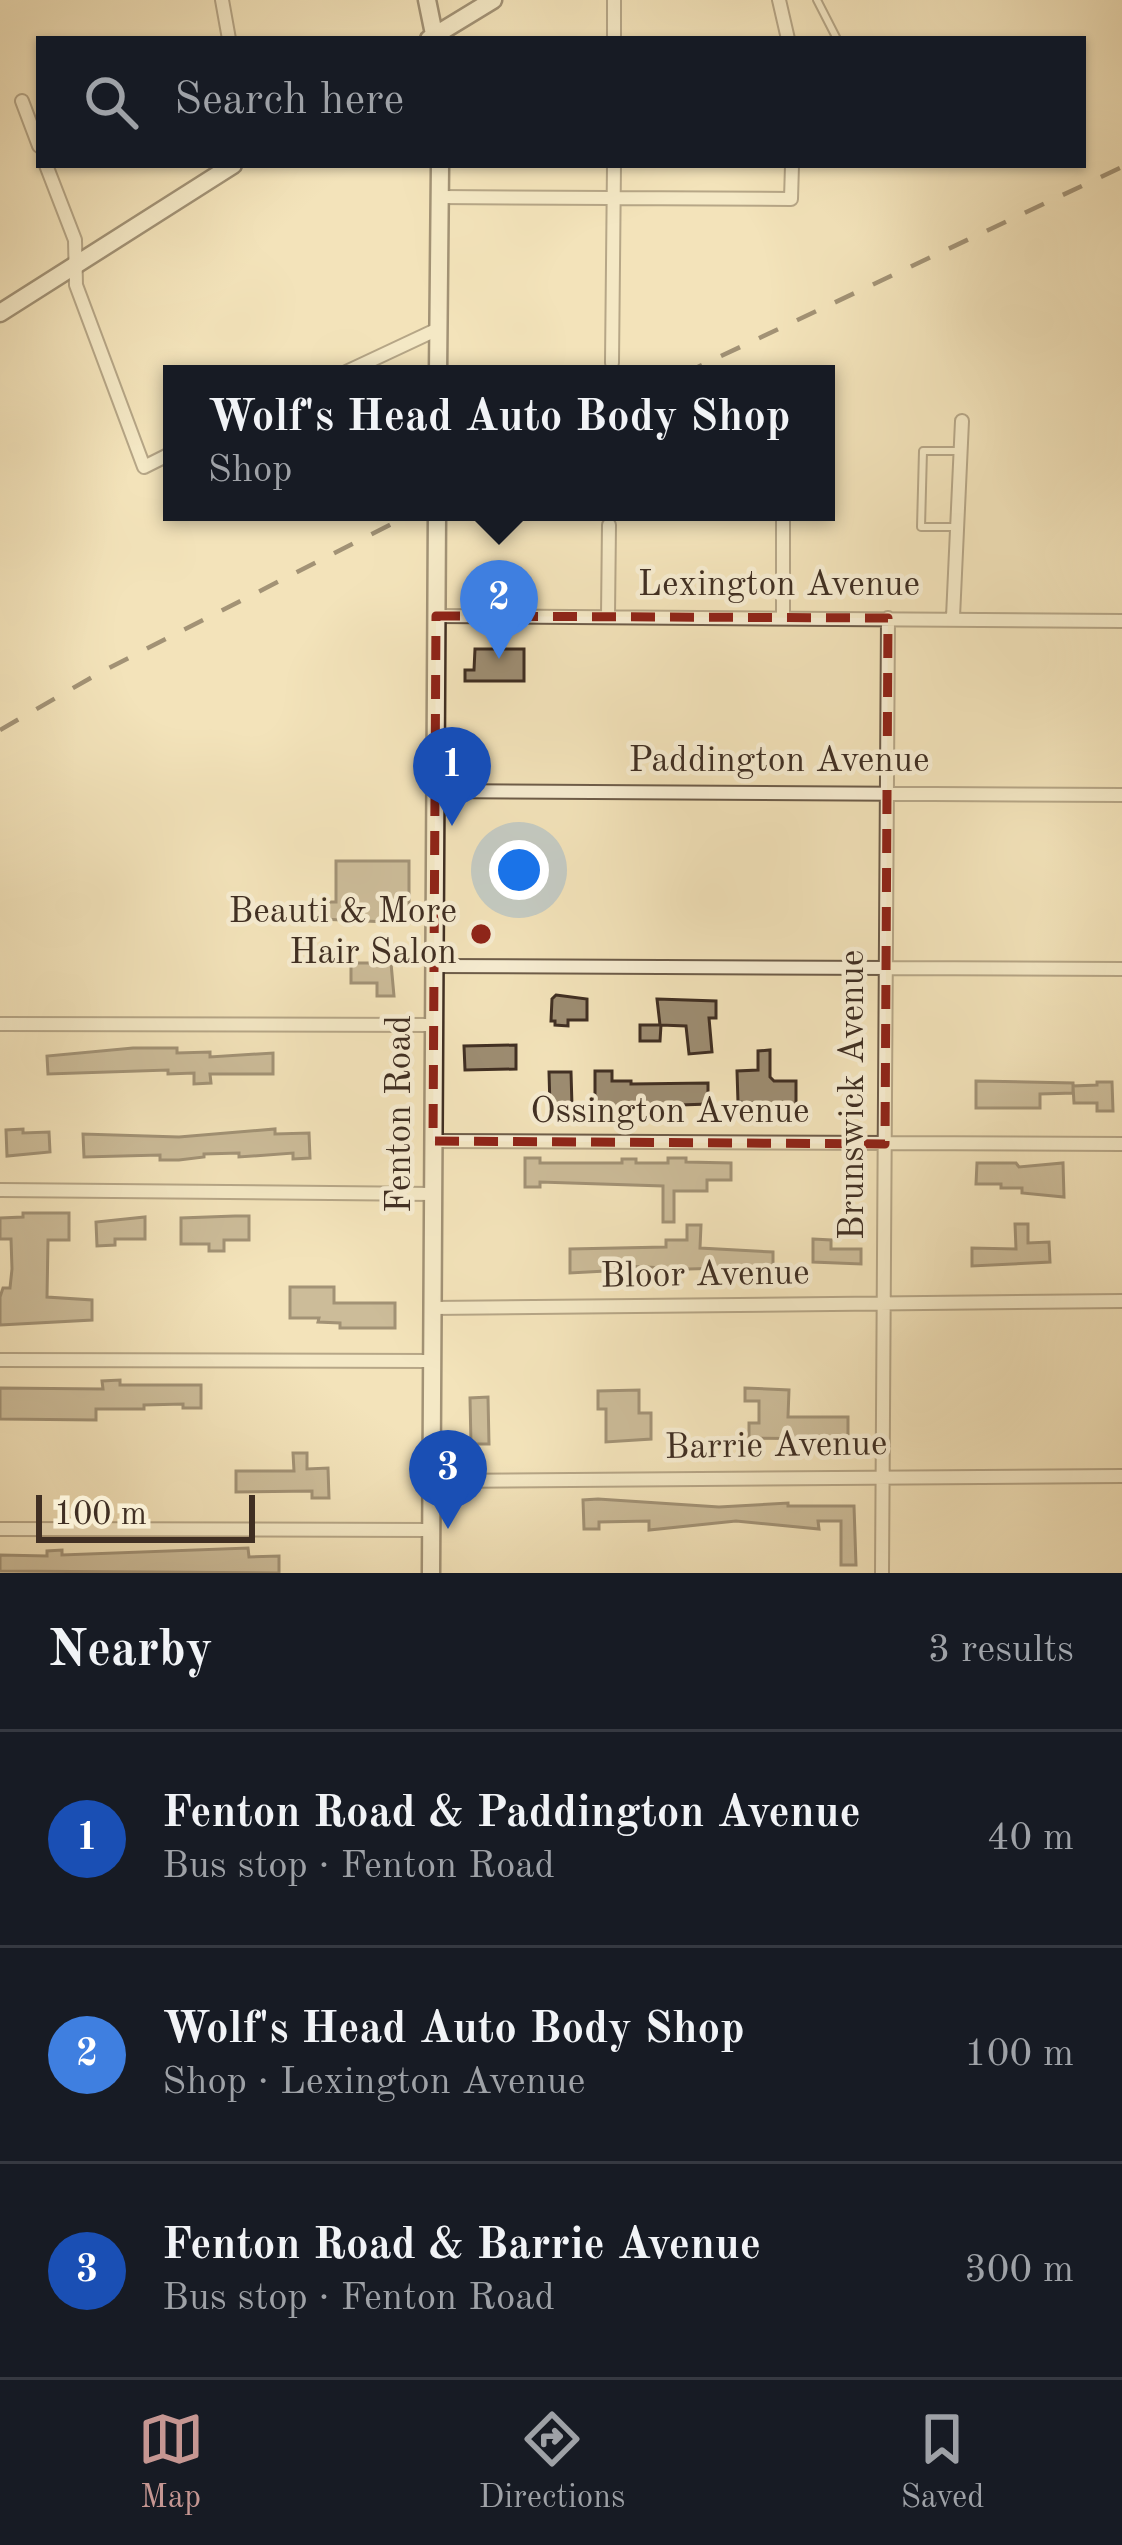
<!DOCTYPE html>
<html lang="en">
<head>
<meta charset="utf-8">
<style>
	body { margin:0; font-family:"Old Standard TT",serif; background:#242831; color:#f1f3f6 }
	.scale { position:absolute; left:36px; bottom:30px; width:219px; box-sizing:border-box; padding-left:12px; border:6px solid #402f23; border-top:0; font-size:33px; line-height:42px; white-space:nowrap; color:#402f23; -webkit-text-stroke:9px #f7edd2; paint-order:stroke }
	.you { position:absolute; left:519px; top:870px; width:42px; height:42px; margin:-30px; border:9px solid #fff; border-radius:50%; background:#1a73e8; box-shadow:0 0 0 18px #1a73e833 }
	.badge { display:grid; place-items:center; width:78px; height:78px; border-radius:50%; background:#c59692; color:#fff; font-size:39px; font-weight:700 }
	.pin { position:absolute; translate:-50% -99px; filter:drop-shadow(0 3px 6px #0008) }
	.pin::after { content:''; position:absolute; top:63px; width:42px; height:36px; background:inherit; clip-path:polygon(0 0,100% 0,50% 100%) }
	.popup { position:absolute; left:163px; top:365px; width:672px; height:156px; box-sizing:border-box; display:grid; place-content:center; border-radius:0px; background:#171b24; filter:drop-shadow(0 3px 9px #0005); font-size:39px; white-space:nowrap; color:#9ea1a6 }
	.popup b { font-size:45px; color:#f1f3f6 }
	.popup::after { content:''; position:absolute; left:50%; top:100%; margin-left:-24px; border:24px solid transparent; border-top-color:#171b24 }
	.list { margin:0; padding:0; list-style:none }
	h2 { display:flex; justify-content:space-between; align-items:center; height:156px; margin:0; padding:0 48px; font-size:51px }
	h2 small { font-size:39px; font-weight:400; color:#9ea1a6 }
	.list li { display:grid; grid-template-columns:78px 1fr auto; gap:36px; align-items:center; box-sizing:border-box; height:216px; padding:0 48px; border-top:3px solid #363941 }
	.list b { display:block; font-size:45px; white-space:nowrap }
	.list p { margin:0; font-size:39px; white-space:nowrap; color:#9ea1a6 }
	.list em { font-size:39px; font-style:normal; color:#9ea1a6 }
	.icon { flex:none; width:66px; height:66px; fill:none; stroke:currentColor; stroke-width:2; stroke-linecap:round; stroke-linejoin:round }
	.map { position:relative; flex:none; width:1122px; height:1573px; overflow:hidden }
	.search { position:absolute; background:#171b24; box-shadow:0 3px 9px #0004; left:36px; right:36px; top:36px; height:132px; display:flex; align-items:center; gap:30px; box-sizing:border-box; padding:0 42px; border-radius:0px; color:#9ea1a6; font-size:45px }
	.sheet { height:804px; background:#171b24 }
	nav { display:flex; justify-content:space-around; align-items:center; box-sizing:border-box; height:168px; border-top:3px solid #363941; background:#171b24; font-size:33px; color:#9ea1a6 }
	nav a { display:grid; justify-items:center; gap:6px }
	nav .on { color:#c59692 }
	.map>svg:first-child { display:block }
</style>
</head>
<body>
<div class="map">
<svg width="1122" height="1573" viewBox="0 0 1122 1573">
	<rect width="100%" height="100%" fill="#f3e3ba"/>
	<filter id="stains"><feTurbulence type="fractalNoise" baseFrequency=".00167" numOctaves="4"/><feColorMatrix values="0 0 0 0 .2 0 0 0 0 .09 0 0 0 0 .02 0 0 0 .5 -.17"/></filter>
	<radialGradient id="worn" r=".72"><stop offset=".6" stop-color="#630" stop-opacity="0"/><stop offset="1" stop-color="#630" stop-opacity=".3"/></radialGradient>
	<!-- building -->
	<path fill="#9d8d72" stroke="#402f23" stroke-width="3" d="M475,649H524V681H465V670H474Z
		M336,861H409V923L321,919V902H336Z
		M351,963H391L394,996H377V983H351Z
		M556,995L587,999V1020H568V1026L555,1025V1021H551L552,999Z
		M657,999L716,1001V1018H709L712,1052L689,1054L686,1026L661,1025L660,1041H640V1025H660Z
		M516,1045V1069L465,1070L464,1046Z
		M133,1048H177V1053L210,1052V1057L273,1053V1074H210L211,1083L194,1084V1073L168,1074V1070L48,1074L47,1056Z
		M770,1050V1077L774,1081H796V1107L738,1102L737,1071L758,1070V1051Z
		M595,1071H612V1081H631V1084L708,1083V1104L595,1108Z
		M549,1072H571L572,1106L550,1107Z
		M976,1081L1073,1083V1093L1040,1094V1108H976Z
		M1097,1082H1112L1113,1111H1097V1103H1074L1073,1086L1097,1085Z
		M23,1129V1133L49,1132L50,1152L7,1156L6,1130Z
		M275,1129V1134L309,1133L310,1158L293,1159V1153L239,1157V1153L204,1154V1157L179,1160H160V1155L84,1157L83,1134L179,1137Z
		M525,1158H540V1163H622V1159H636V1163H668V1158H686V1162L731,1163V1180H707V1191H674V1222H663V1186L540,1182V1187H525Z
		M977,1163H1016L1019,1167L1063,1163L1064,1197L1022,1193V1188H1001V1184H976Z
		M23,1213H69V1240H48L47,1297L92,1300V1320L0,1325V1297L3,1288H10L12,1269L11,1239H0V1218L23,1217Z
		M235,1216H249V1240H224V1251H209V1244H181V1218Z
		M145,1217V1239H115V1245L97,1246L96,1222Z
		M1015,1224H1028V1243L1049,1242L1050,1262L972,1266V1248L1016,1249Z
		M687,1225H701L700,1248L773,1252V1272H759V1267L689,1269L624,1266V1270L570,1273V1249L666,1247V1240H687Z
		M813,1239L831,1240V1249H861V1264L813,1262Z
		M290,1287H334V1303H395V1328H340V1323L318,1322L319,1318H290Z
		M120,1380V1385H201V1408H183V1404L144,1405V1409H96V1420L0,1419V1388L103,1389L102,1381Z
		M745,1388L789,1390L788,1417H848V1439L749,1438V1423H759V1401H745Z
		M639,1390V1413H651V1439L606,1442V1409H598V1391Z
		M488,1397L489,1444H471L470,1398Z
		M293,1453H307V1469L328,1468L329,1498H312V1491L236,1492V1471H294Z
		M598,1499L719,1507L788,1503V1506H854L856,1565H841V1521H818L819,1529L736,1521L649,1530V1521L599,1522V1529H584L583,1500Z
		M248,1548L249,1557L279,1556V1573L0,1571V1555L47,1556V1551L62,1550V1555Z"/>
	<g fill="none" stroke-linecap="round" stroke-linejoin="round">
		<!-- lane casing -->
		<g stroke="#6d5c49" stroke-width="10">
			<path id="lane" d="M817,0L837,39
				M955,527H921L923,451H961"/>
		</g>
		<!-- street casing -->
		<g stroke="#6d5c49" stroke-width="16">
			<path id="street" d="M222,0L229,39
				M614,0V39
				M779,0L788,39
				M22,101L39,146
				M46,165L75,240L76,285L144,467L172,453
				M439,197L791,199L792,165
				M612,363L614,165
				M342,374L438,329
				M608,615L609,525
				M436,616L1122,621
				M783,617V512
				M953,617L962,421
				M436,791L1122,795
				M434,966L1122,969
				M0,1024L434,1025
				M433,1141L1122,1144
				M0,1190L433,1194
				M432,1308L1122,1301
				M0,1360L432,1361
				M431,1481L1122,1476
				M0,1529L431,1530
				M882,1573L888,618"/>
		</g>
		<!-- secondary casing -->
		<g stroke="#402f23" stroke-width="21">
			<path id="secondary" d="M427,0L435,39
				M429,39L493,0
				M0,313L233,165
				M438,374L440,165
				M431,1573L437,512"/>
		</g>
		<!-- lane -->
		<use href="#lane" stroke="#f7edd2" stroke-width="6"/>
		<!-- street -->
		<use href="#street" stroke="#f7edd2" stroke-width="12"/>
		<!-- secondary -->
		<use href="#secondary" stroke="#f7edd2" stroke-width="16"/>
		<!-- rail -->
		<path stroke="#402f23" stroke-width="4.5" stroke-dasharray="21 21" stroke-linecap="butt" d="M683,374L1122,167
			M0,730L101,672L415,512"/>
	</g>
	<!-- marked area -->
	<path d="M0 0H1122V1573H0ZM436,616L888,618L885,1144L433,1141Z" fill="#f3e3ba" fill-opacity=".55" fill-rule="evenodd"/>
	<path fill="none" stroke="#8f2418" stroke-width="9" stroke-dasharray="24 15" stroke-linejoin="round" d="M436,616L888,618L885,1144L433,1141Z"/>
	<!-- markers -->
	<circle fill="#8f2418" stroke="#f7edd2" stroke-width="4.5" cx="481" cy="934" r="12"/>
	<g text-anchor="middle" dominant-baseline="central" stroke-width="9" stroke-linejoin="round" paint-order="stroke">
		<!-- street labels -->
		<g font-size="36" fill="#402f23" stroke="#f7edd2">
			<text x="779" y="586">Lexington Avenue</text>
			<text x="779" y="762">Paddington Avenue</text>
			<text transform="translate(854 1095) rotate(-90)">Brunswick Avenue</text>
			<text x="670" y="1113">Ossington Avenue</text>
			<text transform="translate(401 1114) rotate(-90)">Fenton Road</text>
			<text transform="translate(705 1276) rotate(-1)">Bloor Avenue</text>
			<text transform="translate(776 1447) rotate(-1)">Barrie Avenue</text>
		</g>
		<!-- poi labels -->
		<g font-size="36" fill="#402f23" stroke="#f7edd2" text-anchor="end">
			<text x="457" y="913">Beauti &amp; More<tspan x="457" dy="41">Hair Salon</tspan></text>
		</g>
	</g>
	<rect width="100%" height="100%" filter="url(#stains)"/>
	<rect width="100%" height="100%" fill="url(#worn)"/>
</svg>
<div class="scale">100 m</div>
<div class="you"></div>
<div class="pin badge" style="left:452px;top:826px;background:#1a4fb4">1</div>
<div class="pin badge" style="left:499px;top:659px;background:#3f7fe0">2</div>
<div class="popup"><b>Wolf's Head Auto Body Shop</b>Shop</div>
<div class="pin badge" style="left:448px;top:1529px;background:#1a4fb4">3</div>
<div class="search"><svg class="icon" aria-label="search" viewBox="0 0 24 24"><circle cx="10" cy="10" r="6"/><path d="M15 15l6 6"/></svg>Search here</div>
</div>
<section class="sheet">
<h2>Nearby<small>3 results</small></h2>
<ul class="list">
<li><span class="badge" style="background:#1a4fb4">1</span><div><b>Fenton Road &amp; Paddington Avenue</b><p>Bus stop · Fenton Road</p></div><em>40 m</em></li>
<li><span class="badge" style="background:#3f7fe0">2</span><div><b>Wolf's Head Auto Body Shop</b><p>Shop · Lexington Avenue</p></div><em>100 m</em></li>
<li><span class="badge" style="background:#1a4fb4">3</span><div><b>Fenton Road &amp; Barrie Avenue</b><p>Bus stop · Fenton Road</p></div><em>300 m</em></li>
</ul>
</section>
<nav>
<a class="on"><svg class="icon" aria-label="map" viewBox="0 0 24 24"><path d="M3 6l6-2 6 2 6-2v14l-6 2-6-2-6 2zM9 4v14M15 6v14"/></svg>Map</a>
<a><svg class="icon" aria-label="directions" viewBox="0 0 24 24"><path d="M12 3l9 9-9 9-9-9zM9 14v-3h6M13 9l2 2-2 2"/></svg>Directions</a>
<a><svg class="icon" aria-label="saved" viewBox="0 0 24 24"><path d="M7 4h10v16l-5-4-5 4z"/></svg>Saved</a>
</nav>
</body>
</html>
